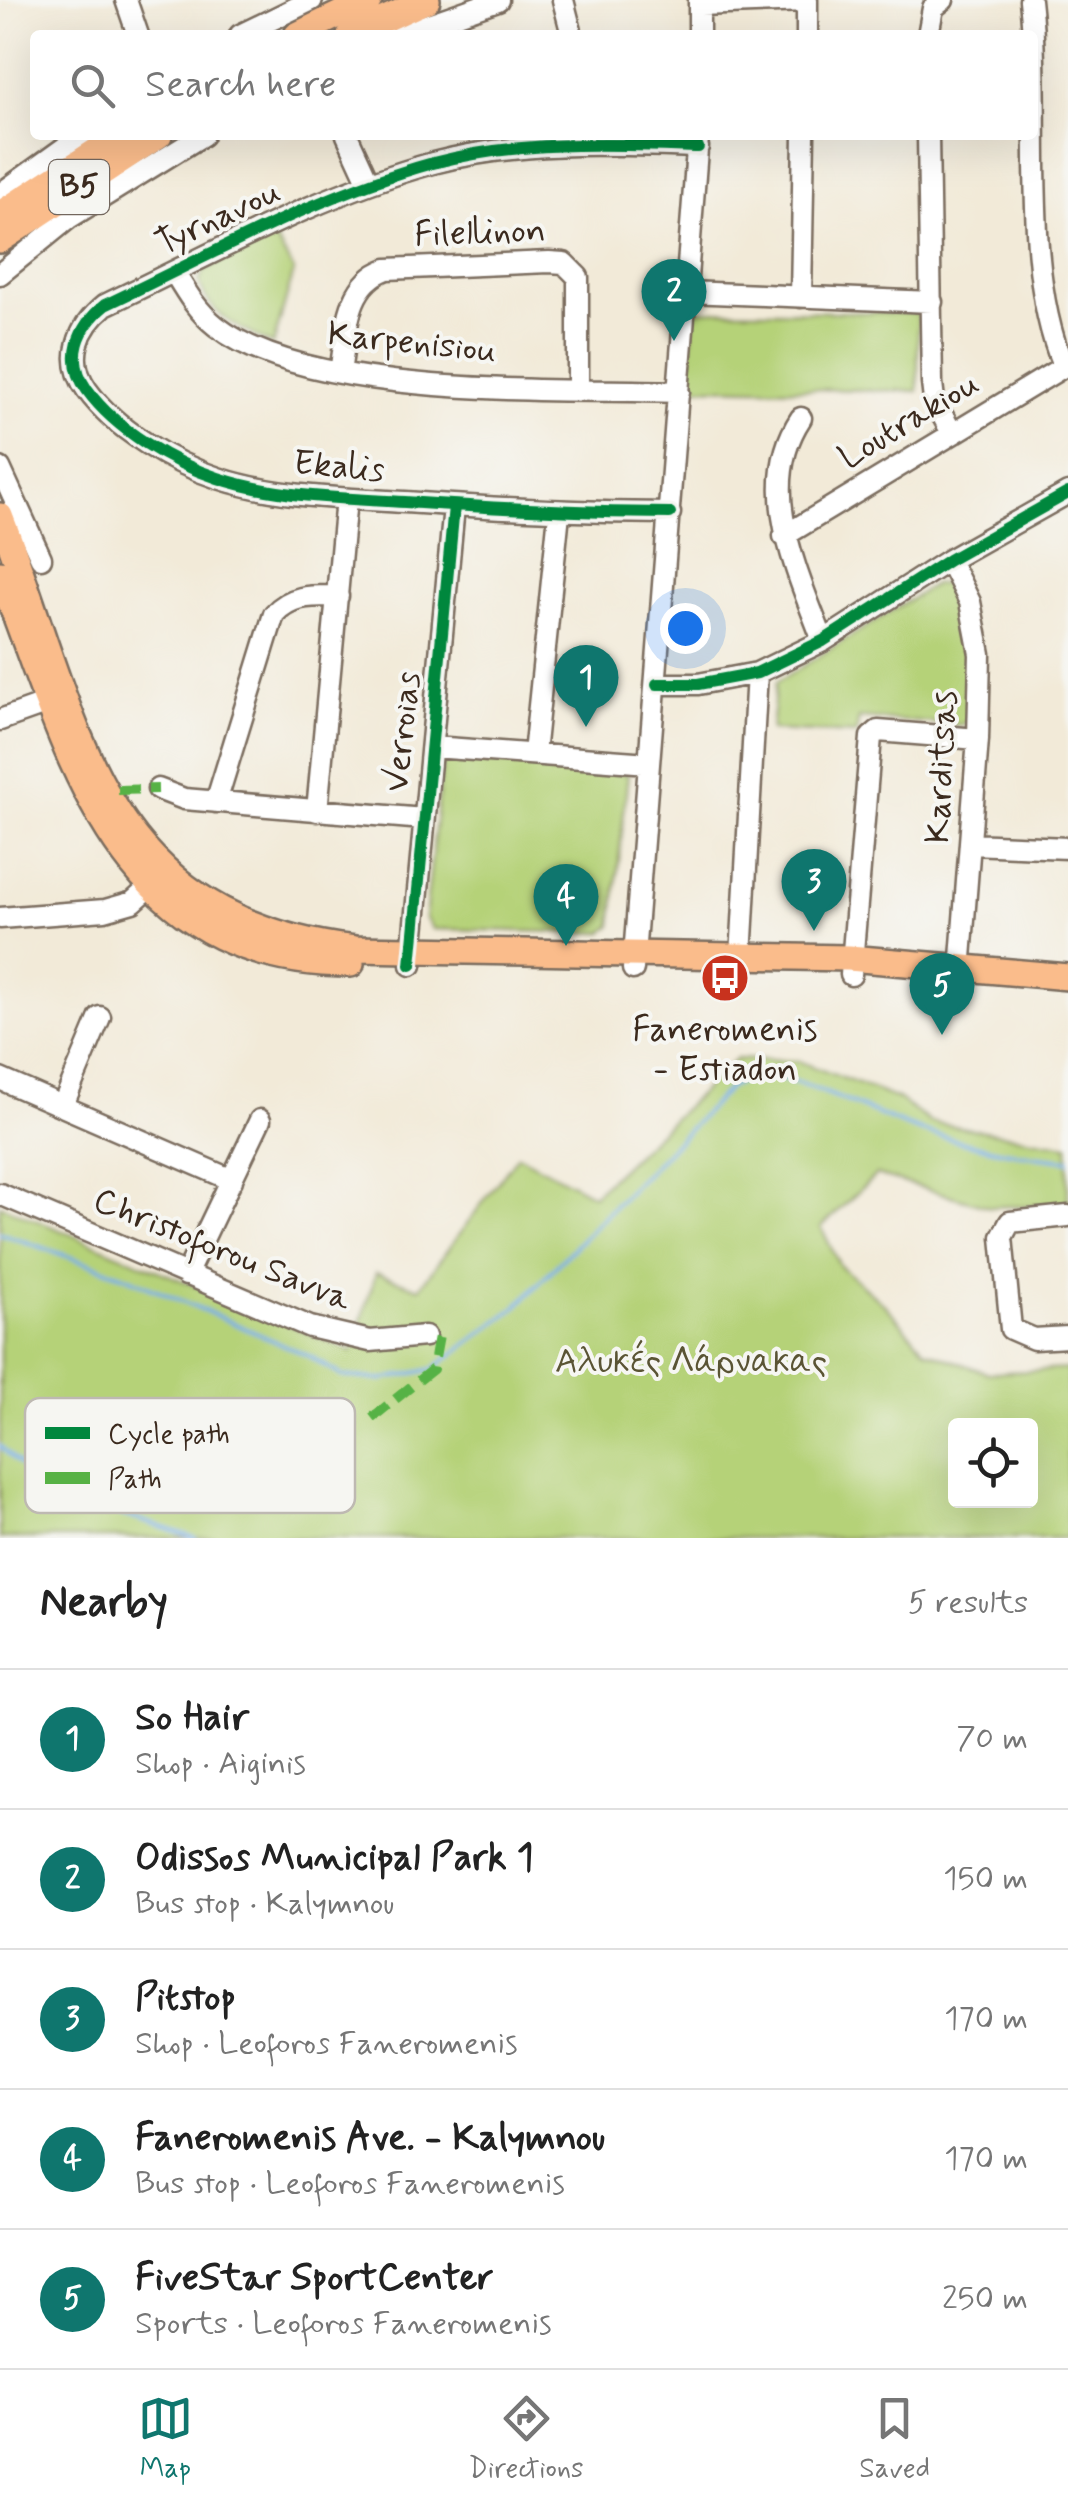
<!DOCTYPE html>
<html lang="en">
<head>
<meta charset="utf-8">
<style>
	body { margin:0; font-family:Mynerve,sans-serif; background:#f6f6f6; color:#222 }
	.controls { position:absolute; right:30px; bottom:30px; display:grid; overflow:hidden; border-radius:10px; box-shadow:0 10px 40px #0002 }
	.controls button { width:90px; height:90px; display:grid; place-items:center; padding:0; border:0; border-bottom:2px solid #e0e0e0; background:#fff; color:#222; font:50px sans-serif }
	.you { position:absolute; left:685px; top:628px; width:35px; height:35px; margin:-25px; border:8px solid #fff; border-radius:50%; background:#1a73e8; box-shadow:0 0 0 15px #1a73e833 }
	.badge { display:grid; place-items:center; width:65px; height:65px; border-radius:50%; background:#0f766e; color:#fff; font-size:32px; font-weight:700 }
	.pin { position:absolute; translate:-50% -82px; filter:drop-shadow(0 2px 5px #0008) }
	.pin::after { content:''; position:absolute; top:52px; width:35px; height:30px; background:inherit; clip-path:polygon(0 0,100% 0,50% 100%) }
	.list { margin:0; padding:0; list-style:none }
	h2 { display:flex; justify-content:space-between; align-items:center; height:130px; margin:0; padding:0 40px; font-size:42px }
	h2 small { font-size:32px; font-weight:400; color:#767676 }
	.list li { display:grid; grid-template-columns:65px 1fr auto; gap:30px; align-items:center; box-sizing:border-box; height:140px; padding:0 40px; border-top:2px solid #e0e0e0 }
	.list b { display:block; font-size:38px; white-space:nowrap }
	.list p { margin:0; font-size:32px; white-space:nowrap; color:#767676 }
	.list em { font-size:32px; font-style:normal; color:#767676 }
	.icon { flex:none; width:55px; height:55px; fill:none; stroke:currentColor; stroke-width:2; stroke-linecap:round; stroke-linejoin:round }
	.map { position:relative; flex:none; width:1068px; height:1538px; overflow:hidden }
	.search { position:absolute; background:#fff; box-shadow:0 10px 40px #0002; left:30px; right:30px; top:30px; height:110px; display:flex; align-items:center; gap:25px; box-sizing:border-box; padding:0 35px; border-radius:10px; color:#767676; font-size:38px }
	.sheet { height:830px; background:#fff }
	nav { display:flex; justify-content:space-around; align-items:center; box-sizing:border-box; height:140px; border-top:2px solid #e0e0e0; background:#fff; font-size:28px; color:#767676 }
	nav a { display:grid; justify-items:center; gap:5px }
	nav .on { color:#0f766e }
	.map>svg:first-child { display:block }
</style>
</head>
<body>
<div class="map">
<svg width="1068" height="1538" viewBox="0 0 1068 1538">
	<rect width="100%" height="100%" fill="#f6f6f2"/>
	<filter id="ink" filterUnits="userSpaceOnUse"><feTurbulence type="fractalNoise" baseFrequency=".01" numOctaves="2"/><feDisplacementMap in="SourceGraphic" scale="20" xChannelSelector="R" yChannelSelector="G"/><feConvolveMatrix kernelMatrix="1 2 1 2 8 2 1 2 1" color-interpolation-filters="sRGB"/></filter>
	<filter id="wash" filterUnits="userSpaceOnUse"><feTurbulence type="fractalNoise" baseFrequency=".0048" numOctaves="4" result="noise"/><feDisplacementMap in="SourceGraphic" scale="40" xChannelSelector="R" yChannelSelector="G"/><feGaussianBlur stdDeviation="2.25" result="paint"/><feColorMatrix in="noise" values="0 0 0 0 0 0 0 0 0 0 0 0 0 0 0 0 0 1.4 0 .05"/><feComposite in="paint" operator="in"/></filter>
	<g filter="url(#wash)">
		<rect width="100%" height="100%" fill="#f2ead8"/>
		<!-- green -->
		<path fill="#b5d278" stroke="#787e4b" stroke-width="2.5" fill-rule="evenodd" d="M273,235L294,271L273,345C243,330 209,317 199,282L204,270Z
			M693,310L918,313V391L690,387Z
			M935,584H955L968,609L976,715L962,725L859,718L856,734L771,730L776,683Z
			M443,757L628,774L612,926L602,933L433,929L425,918Z
			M736,1059L798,1061L898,1099L930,1122L1068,1145V1204L990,1207L876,1175L821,1227L840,1266L885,1305L925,1350L987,1373L1068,1369V1538H0V1205L352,1351L376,1273L419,1288L518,1155L593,1195ZM956,1426H1030V1500H956Z"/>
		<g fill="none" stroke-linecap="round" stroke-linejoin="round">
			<!-- stream -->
			<path stroke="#79afe7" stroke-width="4" d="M0,1233L125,1276L309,1356L342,1376L381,1380L433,1369L515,1308L730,1087C738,1084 749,1077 759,1076C791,1072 886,1121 925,1132C971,1145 1020,1156 1068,1160
				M0,1446L46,1490L195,1538"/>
		</g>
	</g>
	<g filter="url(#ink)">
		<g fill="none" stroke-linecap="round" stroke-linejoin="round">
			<!-- minor casing -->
			<g stroke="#7b6d5f" stroke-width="25">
				<path id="minor" d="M126,0L138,35
					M563,0L572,35
					M699,0V35
					M1030,0C1043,113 1020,263 1063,365
					M700,5L807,1
					M240,35L312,0
					M397,35L498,0
					M807,35V0
					M928,35L933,8L943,0
					M347,135L369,183
					M928,135L932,383L934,400L952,433
					M0,194L82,135
					M174,272C186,292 197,311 216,326C310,400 560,388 679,392
					M0,274L69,218L203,135
					M687,292L932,302
					M801,297L804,135
					M340,372C347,333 345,284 387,269L549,262L564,263L578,277V388
					M801,418C755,487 798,573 823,641
					M0,468L41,558
					M670,513C582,513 494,508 405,502C343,498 278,498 218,478C172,463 116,430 87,390C65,359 78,327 105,305C213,254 317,195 433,163C519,140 610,144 698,147
					M784,536L1068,364
					M949,560L970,602L980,654L978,739L959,984
					M657,684H698L757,673L823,641L949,560L1068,493
					M0,720L59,699
					M433,747L649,763
					M534,754L559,513
					M158,789L184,799L424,819
					M216,802L274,614C292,594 313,596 338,596
					M317,811L346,499
					M971,844L1068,848
					M0,918L105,910L133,902L162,876
					M741,957L757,673
					M411,965L454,506
					M633,969L698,137
					M851,975L871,737L878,731L978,739
					M0,1079L232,1180
					M63,1105L100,1017
					M0,1194L310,1327L370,1341L425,1336
					M1068,1216L1010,1222L1002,1237L1011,1329L1034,1339L1068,1337
					M186,1275L260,1120"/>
			</g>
			<!-- major casing -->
			<g stroke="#7b6d5f" stroke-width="30">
				<path id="major" d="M297,35L369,0
					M350,35L427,0
					M0,214L121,135
					M0,240L159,135
					M0,516C81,722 92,917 355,949L849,958L1068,977
					M0,574C70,753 112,964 351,964"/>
			</g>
			<!-- minor -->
			<use href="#minor" stroke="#fff" stroke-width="20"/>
			<!-- major -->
			<use href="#major" stroke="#fabc8b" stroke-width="25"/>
			<!-- quiet -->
			<path stroke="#57b245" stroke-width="10" stroke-dasharray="20 10" stroke-linecap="butt" d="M118,790L158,789
				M372,1418L433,1369L439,1336"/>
			<!-- cycleway casing -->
			<g stroke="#f6f6f2" stroke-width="19">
				<path id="cycleway" d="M670,513C582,513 494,508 405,502C343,498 278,498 218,478C172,463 116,430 87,390C65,359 78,327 105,305C213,254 317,195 433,163C519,140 610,144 698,147
					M657,684H698L757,673L823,641L949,560L1068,493
					M411,965L454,506"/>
			</g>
			<!-- cycleway -->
			<use href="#cycleway" stroke="#00873e" stroke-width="12"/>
		</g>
	</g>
	<!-- icons -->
	<defs>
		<g id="bus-disc" transform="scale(2.5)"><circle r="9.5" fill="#c8321e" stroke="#f6f6f2"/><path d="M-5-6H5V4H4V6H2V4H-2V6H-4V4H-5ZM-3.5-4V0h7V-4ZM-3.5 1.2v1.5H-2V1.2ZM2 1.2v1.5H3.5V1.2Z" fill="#fff"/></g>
	</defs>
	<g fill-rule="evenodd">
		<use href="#bus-disc" x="725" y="978"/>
	</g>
	<g text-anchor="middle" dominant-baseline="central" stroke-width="8" stroke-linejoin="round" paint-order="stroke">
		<!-- shield labels -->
		<rect fill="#f6f6f2" stroke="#73675e" stroke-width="2.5" x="49" y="160" width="60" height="54" rx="8"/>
		<g font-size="32" font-weight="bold" fill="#3b2a1e">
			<text x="79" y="187">B5</text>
		</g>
		<!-- street labels -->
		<g font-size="35" fill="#3b2a1e" stroke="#f6f6f2">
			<text transform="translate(218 218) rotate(-25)">Tyrnavou</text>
			<text transform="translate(480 233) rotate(-2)">Filellinon</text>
			<text transform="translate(412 343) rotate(6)">Karpenisiou</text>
			<text transform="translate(909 421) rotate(-31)">Loutrakiou</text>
			<text transform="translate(339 467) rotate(5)">Ekalis</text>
			<text transform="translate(403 732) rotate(-84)">Verroias</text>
			<text transform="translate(942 767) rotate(-87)">Karditsas</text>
			<text transform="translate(222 1250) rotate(22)">Christoforou Savva</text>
		</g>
		<!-- poi labels -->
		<g font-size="35" fill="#3b2a1e" stroke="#f6f6f2">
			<text x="725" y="1030">Faneromenis<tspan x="725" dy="40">- Estiadon</tspan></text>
		</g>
		<!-- park labels -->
		<g font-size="35" fill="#5a5434" stroke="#f6f6f2">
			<text x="691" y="1362">Αλυκές Λάρνακας</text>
		</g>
	</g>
	<!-- legend -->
	<rect x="25" y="1398" width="330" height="115" rx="15" fill="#f6f6f2" stroke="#beb9b2" stroke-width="2.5"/>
	<rect x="45" y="1427" width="45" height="12" fill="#00873e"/>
	<rect x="45" y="1472" width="45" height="12" fill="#57b245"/>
	<g font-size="28" fill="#3b2a1e">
		<text x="108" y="1443">Cycle path</text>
		<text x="108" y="1488">Path</text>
	</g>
</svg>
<div class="controls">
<button><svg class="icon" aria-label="locate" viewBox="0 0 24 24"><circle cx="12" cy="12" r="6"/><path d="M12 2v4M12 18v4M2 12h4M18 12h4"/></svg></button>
</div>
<div class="you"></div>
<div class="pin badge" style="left:586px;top:727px">1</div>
<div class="pin badge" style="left:674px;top:341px">2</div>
<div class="pin badge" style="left:814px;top:931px">3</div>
<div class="pin badge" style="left:566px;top:946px">4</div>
<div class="pin badge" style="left:942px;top:1035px">5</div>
<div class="search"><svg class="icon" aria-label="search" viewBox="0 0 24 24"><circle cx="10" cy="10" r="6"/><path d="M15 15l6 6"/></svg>Search here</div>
</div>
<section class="sheet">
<h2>Nearby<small>5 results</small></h2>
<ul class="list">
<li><span class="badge">1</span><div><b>So Hair</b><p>Shop · Aiginis</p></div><em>70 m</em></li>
<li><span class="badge">2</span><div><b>Odissos Municipal Park 1</b><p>Bus stop · Kalymnou</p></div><em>150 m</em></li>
<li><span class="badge">3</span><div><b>Pitstop</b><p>Shop · Leoforos Faneromenis</p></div><em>170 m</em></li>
<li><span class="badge">4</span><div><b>Faneromenis Ave. - Kalymnou</b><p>Bus stop · Leoforos Faneromenis</p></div><em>170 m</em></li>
<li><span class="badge">5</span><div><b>FiveStar SportCenter</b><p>Sports · Leoforos Faneromenis</p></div><em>250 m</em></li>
</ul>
</section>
<nav>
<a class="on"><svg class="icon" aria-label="map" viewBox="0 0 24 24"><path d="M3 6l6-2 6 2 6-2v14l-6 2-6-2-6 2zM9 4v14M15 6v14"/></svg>Map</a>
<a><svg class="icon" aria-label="directions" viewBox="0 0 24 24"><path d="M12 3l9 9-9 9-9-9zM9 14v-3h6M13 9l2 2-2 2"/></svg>Directions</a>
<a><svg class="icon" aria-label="saved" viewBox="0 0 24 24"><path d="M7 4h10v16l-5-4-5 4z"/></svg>Saved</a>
</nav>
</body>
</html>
